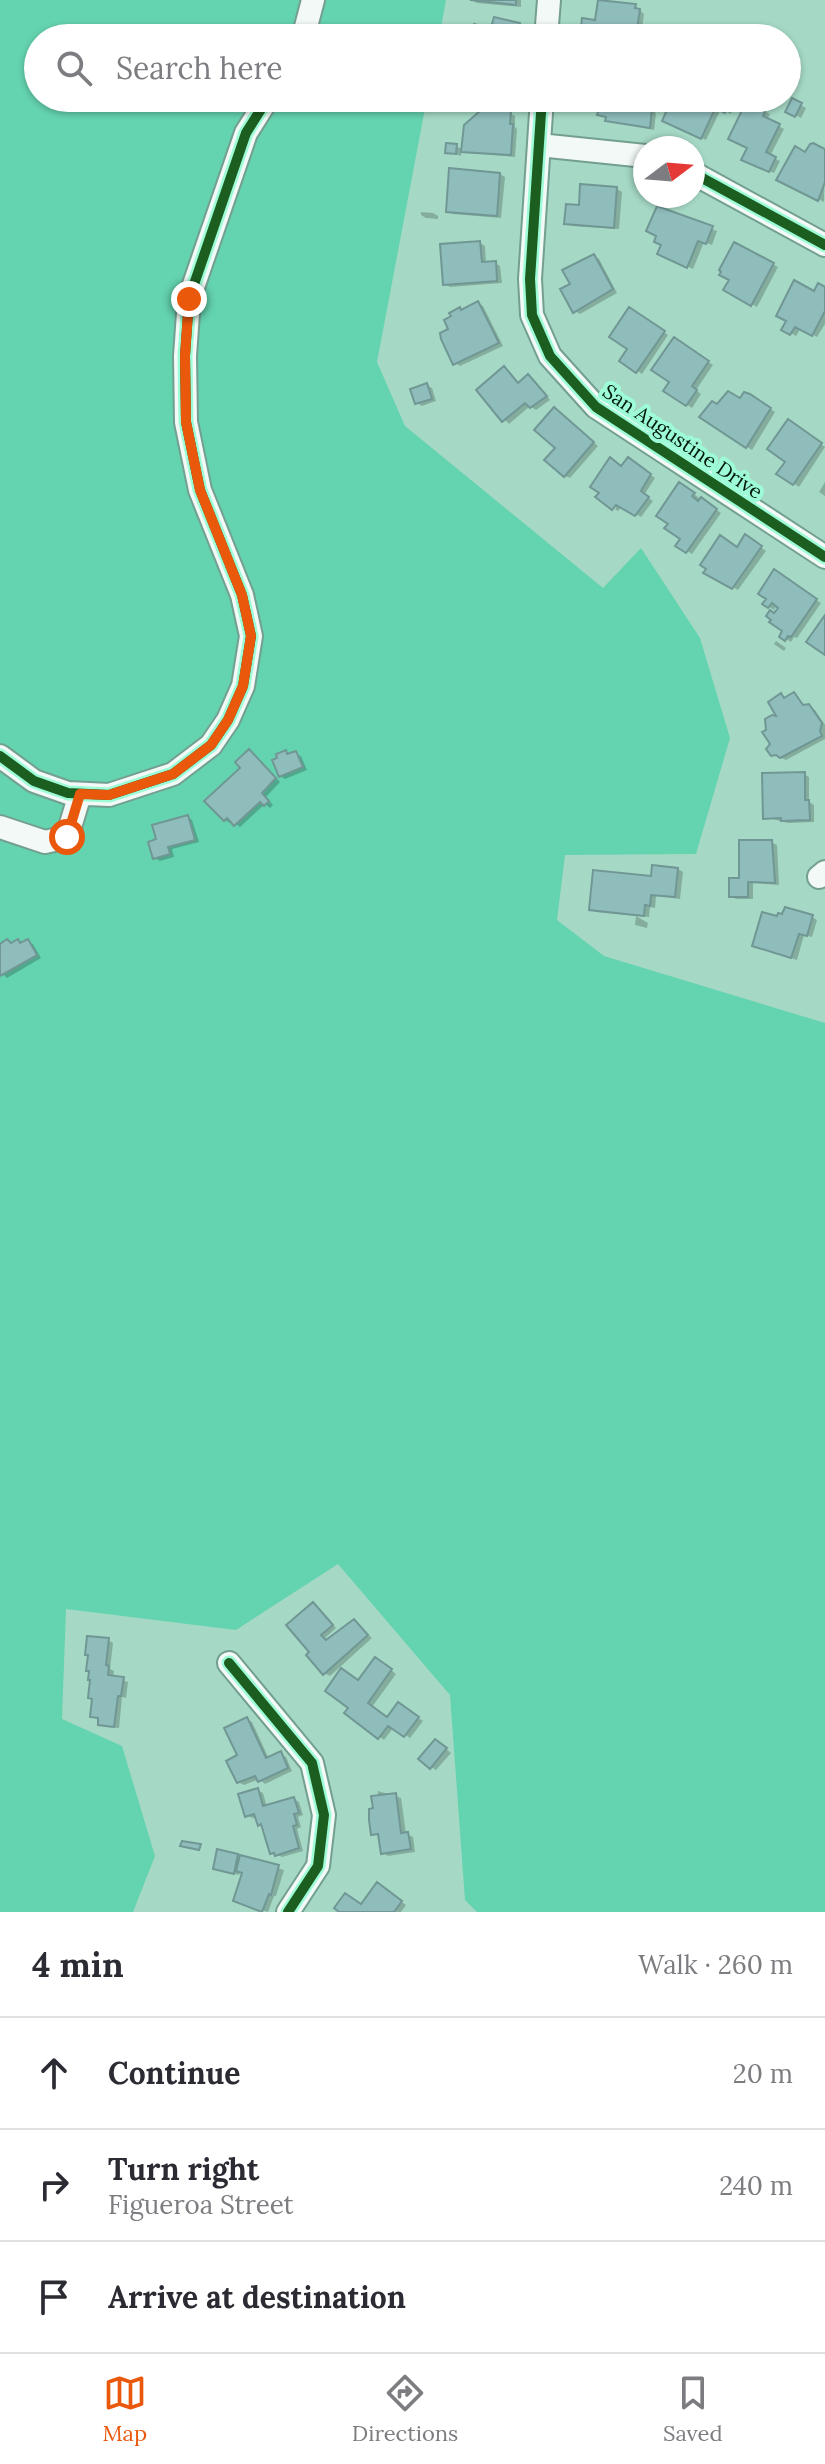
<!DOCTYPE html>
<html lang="en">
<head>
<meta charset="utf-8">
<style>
	body { margin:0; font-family:Lora,serif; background:#f2f2f3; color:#2b2b33 }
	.compass { position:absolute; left:633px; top:136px; width:72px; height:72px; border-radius:50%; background:#fff; box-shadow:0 2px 6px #0004; rotate:74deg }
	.stop { position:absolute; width:24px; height:24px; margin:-18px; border:6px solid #ea580c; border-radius:50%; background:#fff }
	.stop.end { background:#ea580c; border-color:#fff; box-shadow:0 2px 8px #0008 }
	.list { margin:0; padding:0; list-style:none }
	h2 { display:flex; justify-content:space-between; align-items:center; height:104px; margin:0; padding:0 32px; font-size:34px }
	h2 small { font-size:26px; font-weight:400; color:#7c7c81 }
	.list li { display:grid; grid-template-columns:52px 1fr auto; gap:24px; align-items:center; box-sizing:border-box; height:112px; padding:0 32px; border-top:2px solid #e1e1e2 }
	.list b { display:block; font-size:30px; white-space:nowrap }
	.list p { margin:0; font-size:26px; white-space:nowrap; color:#7c7c81 }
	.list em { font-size:26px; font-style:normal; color:#7c7c81 }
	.icon { flex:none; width:44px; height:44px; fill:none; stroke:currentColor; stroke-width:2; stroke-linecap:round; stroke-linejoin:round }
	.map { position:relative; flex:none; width:825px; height:1912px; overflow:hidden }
	.search { position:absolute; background:#fff; box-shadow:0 2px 6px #0004; left:24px; right:24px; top:24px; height:88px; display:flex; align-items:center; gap:20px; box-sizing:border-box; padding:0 28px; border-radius:44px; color:#7c7c81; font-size:30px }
	.sheet { height:440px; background:#fff }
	nav { display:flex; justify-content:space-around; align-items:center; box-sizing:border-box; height:112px; border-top:2px solid #e1e1e2; background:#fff; font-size:22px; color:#7c7c81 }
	nav a { display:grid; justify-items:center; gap:4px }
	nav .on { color:#ea580c }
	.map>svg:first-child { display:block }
</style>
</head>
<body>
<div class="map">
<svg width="825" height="1912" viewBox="0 0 825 1912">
	<rect width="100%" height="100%" fill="#a5d9c5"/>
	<!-- green -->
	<path fill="#64d3af" d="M0,0H446L439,38H38V98H427L377,362L405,426L603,588L641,548L700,638L730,738L696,854L565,855L557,920L604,956L825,1023V1912H477L465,1900L450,1695L338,1564L236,1630L66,1609L62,1719L122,1746L155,1856L133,1912H0Z"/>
	<!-- shadow -->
	<path fill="#0003" d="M472,0H521V7L477,3Z
		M635,6L644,14L641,38H582L597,22Z
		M519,25L524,28L521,38H472L497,33L499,26Z
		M603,98H659L658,105L651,104V109L656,113L654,130L608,120L600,114Z
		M674,98H723L735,104L731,114L721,109L706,140L669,123Z
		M793,101L806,108L801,118L788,111Z
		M752,104L770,114L767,120L784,129L770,156L780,161L774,173L748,162L749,111Z
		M510,113L515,116V127L517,129L515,157L469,153L461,149V156L447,152L456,146L464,150Z
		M825,151L824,202L779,180Z
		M500,174L505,177L501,218L453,214L448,211Z
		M617,189L622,192L619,229L572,226L566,223L581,207Z
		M658,209L717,231L712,245L704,242L693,269L660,253L663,245Z
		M421,212L433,213L438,216V219L426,218L421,215Z
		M480,243L485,246L486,263H495L500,266L502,283L450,287L445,284Z
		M735,244L778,267L757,307L726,289L732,280Z
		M593,256L599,259L617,293L580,314L575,311L572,285Z
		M825,289V324L817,337L801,328L796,336L784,329L815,293Z
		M478,303L483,306L503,346L460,366L455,363L451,330L463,312Z
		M630,310L668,335L642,374L622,360L630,348Z
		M674,339L713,365L696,390L701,394L692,408L666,390L672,382Z
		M505,368L520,384L529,377L534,380L550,400L536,410L530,406L509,424L478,391Z
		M426,385L432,388L436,401L422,406L417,403Z
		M755,399L775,412L752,450L702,417L718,406Z
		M559,413L598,446L570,478L565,476L558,447Z
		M794,425L825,447L799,487L779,473L788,461Z
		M633,462L655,478L644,495L653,501L641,517L622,506L618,511L615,509L623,498L622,468Z
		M825,482V496L819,492Z
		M685,488L721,513L692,554L678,545L682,539Z
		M751,540L766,551L738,590L706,572Z
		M774,572L821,603L797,638L794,637L791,642L782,636L785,630L775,615L781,607L777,605L774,610L765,604Z
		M776,641L786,648L784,651L774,644Z
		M794,694L806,707L815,710L825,725V739L786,760L772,754L780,718L781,696L787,699Z
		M285,752L301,756L307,770L285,779L280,776Z
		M254,755L280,782L266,797L273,805L270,808L265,804L240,827L232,821L230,823L225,820Z
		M804,774L809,777V802L814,805V822L788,823L765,817Z
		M187,817L192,820L199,842L172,849L174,857L160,861L155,858Z
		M771,842L777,845L779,885L753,883V899H736L731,896Z
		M678,869L683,872L680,899L656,896L655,908L650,907L649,917L636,916L648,923L647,928L635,925L636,916L596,912L591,909L652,878Z
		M812,917L817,920L812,937L804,935L797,960L754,945L779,919Z
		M18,941L33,944L41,958L7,978L0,972V946Z
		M313,1604L336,1628L325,1638L328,1641L354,1621L372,1638L330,1676L324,1673Z
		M108,1640L113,1643L110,1669L114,1671L113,1678L128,1682L126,1698L122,1697L119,1728L105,1727L100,1724V1720L92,1716Z
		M381,1662L396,1674L372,1707L388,1719L404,1708L423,1721L410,1738L394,1727L384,1740L347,1713L359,1682Z
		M246,1719L252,1722L269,1759L280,1754L286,1757L292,1771L265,1784L259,1779L244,1785L238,1782Z
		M440,1744L451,1753L436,1770L431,1767Z
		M257,1790L263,1793L267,1807L294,1799L299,1802L303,1815L298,1817L301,1827L297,1829L303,1851L282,1857L272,1852L264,1826L260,1824L257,1817L252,1818L247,1815Z
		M378,1791L401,1798L406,1834L413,1837L415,1852L388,1856L383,1853L380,1836L373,1834Z
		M237,1855L284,1870L276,1896H274L268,1912L240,1903L243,1873L240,1871L239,1875L215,1868Z
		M382,1888L406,1905L401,1912H343L362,1906Z"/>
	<!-- building -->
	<path fill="#8fbdbc" stroke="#719794" stroke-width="2" d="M470,0H516V5Z
		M598,0L636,4L635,8L640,9L636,36L580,38L582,18L595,20Z
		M494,17L520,23L516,38H470L474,24L495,30L497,26L492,24Z
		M602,98H654L653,104L646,103V107L652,108L650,128L605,121L606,117L597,115Z
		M672,98H720L701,139L662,121Z
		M723,98L731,100L725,113L718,110Z
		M792,98L802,103L795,117L785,112Z
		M751,102L766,109L763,116L780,124L766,152L776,157L769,172L741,160L747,148L728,139L744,106L748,108Z
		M481,110L511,111L510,124H513L511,155L461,152L464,125Z
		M446,143L457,144L456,154L445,153Z
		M813,143L825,149V182L818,201L776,180L795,146L805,152L810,144Z
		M449,168L500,173L497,216L446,212Z
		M580,184L617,187L614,228L564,224L566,204L579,205Z
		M657,206L713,226L706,244L698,241L687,268L657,254L661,245L654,242L656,236L646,231Z
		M480,241L482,262L496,261L497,281L443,285L440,244Z
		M734,242L774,263L751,306L723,290L729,280L719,275L721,272L719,270Z
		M594,254L613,289L573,313L560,289L570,284L562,270Z
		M794,280L814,291L818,283L825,287V311L812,336L795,327L790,335L781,330L786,321L776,316Z
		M478,301L499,343L453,365L441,339L440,333L448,329L444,320L451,316L449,313L460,307L461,310Z
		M629,307L665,331L636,373L619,361L627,349L609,337Z
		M674,337L709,361L692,386L697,390L686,406L663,391L669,382L651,370Z
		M504,366L518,383L528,374L547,396L530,408L525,403L502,422L476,390Z
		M427,383L432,399L415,404L410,389Z
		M728,391L740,398L744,392L750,394L771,408L746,448L699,417L712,401L717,404Z
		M554,407L594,442L564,477L544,460L555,448L534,430Z
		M788,419L822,443L793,485L776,474L785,462L767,449Z
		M610,457L621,466L628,457L651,474L641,491L649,497L635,516L616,505L612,510L595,497L599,493L590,487Z
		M679,482L695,493L692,496L698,501L701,497L717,509L686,553L675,546L680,539L664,528L668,524L656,516Z
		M745,534L762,546L732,589L703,573L706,569L700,565L720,535L737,547Z
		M774,569L817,599L791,637L788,636L785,641L779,637L782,631L769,622L771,620L766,616L770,610L774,613L778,608L772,603L768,608L762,604L766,599L758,594Z
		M825,615V655L806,642Z
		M794,692L803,705L809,704L822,723L820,731L822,736L780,758L776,755L771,756L766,749L770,744L762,732L766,730L765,719L772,715L776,716L768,702L781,693L784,698Z
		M249,749L276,778L262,793L269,801L264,806L260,802L234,826L227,818L224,821L204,801L240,768L235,762Z
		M286,750L287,754L296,751L303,767L279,777L272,760L277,758L276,754Z
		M805,772V800H809L810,820L781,821V818L763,819L762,773Z
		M188,815L195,840L168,847L170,854L153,859L148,842L156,839L152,825Z
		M739,840H772L775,883L748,882V897H729V878H739Z
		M652,865L678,868L675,897L651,895L650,906L645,905L644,916L589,910L593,870L651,876Z
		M785,907L813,915L807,936L799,934L791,958L752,946L762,912L777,916L778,913L782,914Z
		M7,939L11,943L18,939L20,943L28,939L37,955L0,976V944Z
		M313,1602L333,1625L321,1635L326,1640L354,1619L368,1635L323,1675L306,1655L309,1652L286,1625Z
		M87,1636L109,1638L106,1665L109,1666L108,1675L124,1677L121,1696H118L114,1727L98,1725V1718L90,1717L92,1699L88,1698L90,1680H88L89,1671H86L88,1655H85Z
		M375,1657L392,1669L368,1703L387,1717L398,1702L419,1717L404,1737L388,1726L378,1739L344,1713L348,1708L325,1691L341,1668L358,1680Z
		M247,1717L266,1758L281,1751L288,1768L258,1782L255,1776L237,1783L226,1761L237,1755L224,1728Z
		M435,1739L447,1748L430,1769L418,1759Z
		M258,1788L263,1806L294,1797L299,1813L294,1814L297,1825L293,1826L299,1848L275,1856L274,1853L270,1854L261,1824L258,1826L254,1814L245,1817L238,1794Z
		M396,1793L401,1833L408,1832L411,1849L381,1854L378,1834L371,1835L369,1820V1809L373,1808L371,1796Z
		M182,1841L201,1844L199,1850L180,1846Z
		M217,1849L238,1854L234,1874L213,1869Z
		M240,1855L279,1865L271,1895L269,1894L262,1912L233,1901L242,1873L236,1871Z
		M377,1882L402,1901L394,1912H339L334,1908L345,1893L361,1904Z"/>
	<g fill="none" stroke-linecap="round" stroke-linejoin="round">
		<!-- minor casing -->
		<g stroke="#749f90" stroke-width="26">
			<path id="minor" d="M303,38L313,0
				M546,38L549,0
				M542,98L530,279L532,315L550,356L596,407L825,557
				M539,145L645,156
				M693,173L825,245
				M0,756L34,781L68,793L109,795L173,774L211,745L228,720L243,686L251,636L242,595L200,490L186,422L185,356L189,299L246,133L268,98
				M0,827L45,842L67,837L80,794
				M819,877L825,872
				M229,1663L312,1763L324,1815L318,1866L288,1912"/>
		</g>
		<!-- minor -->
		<use href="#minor" stroke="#f2f9f6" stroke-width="22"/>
		<!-- cycleway casing -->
		<g stroke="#9dfcd7" stroke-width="15">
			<path id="cycleway" d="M542,98L530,279L532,315L550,356L596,407L825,557
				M693,173L825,245
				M0,756L34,781L68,793L109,795L173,774L211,745L228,720L243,686L251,636L242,595L200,490L186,422L185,356L189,299L246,133L268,98
				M229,1663L312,1763L324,1815L318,1866L288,1912"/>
		</g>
		<!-- cycleway -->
		<use href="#cycleway" stroke="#1b5e20" stroke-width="10"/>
	</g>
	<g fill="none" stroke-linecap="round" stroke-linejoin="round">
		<!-- route -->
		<path stroke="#ea580c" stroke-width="10" d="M67,837L80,794L109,795L173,774L211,745L228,720L243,686L251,636L242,595L200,490L186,422L185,356L189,299"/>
	</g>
	<g text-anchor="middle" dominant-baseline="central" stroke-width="8" stroke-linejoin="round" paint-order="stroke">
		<!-- street labels -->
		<g font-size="20" fill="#00170d" stroke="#9dfcd7">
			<text transform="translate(683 441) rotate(34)">San Augustine Drive</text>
		</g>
	</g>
</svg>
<svg class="compass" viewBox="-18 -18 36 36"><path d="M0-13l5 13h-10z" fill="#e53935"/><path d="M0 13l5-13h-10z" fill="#7c7c81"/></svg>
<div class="stop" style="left:67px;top:837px"></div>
<div class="stop end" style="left:189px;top:299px"></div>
<div class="search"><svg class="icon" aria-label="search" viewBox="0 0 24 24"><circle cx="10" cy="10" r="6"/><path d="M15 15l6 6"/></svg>Search here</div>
</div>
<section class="sheet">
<h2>4 min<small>Walk · 260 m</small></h2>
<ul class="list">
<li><svg class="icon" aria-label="ahead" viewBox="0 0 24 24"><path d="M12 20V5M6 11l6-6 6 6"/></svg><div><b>Continue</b></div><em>20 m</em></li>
<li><svg class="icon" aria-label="right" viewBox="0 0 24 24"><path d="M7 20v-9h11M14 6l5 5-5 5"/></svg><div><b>Turn right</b><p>Figueroa Street</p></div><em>240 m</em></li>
<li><svg class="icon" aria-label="arrive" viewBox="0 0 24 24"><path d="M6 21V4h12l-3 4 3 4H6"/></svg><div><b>Arrive at destination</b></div></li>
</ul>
</section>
<nav>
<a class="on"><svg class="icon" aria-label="map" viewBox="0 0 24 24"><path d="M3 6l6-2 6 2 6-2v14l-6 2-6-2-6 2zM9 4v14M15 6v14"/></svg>Map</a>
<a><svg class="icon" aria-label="directions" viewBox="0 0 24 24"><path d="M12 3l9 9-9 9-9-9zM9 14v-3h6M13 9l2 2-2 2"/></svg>Directions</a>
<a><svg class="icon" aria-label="saved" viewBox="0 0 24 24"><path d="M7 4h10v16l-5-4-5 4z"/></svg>Saved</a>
</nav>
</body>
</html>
